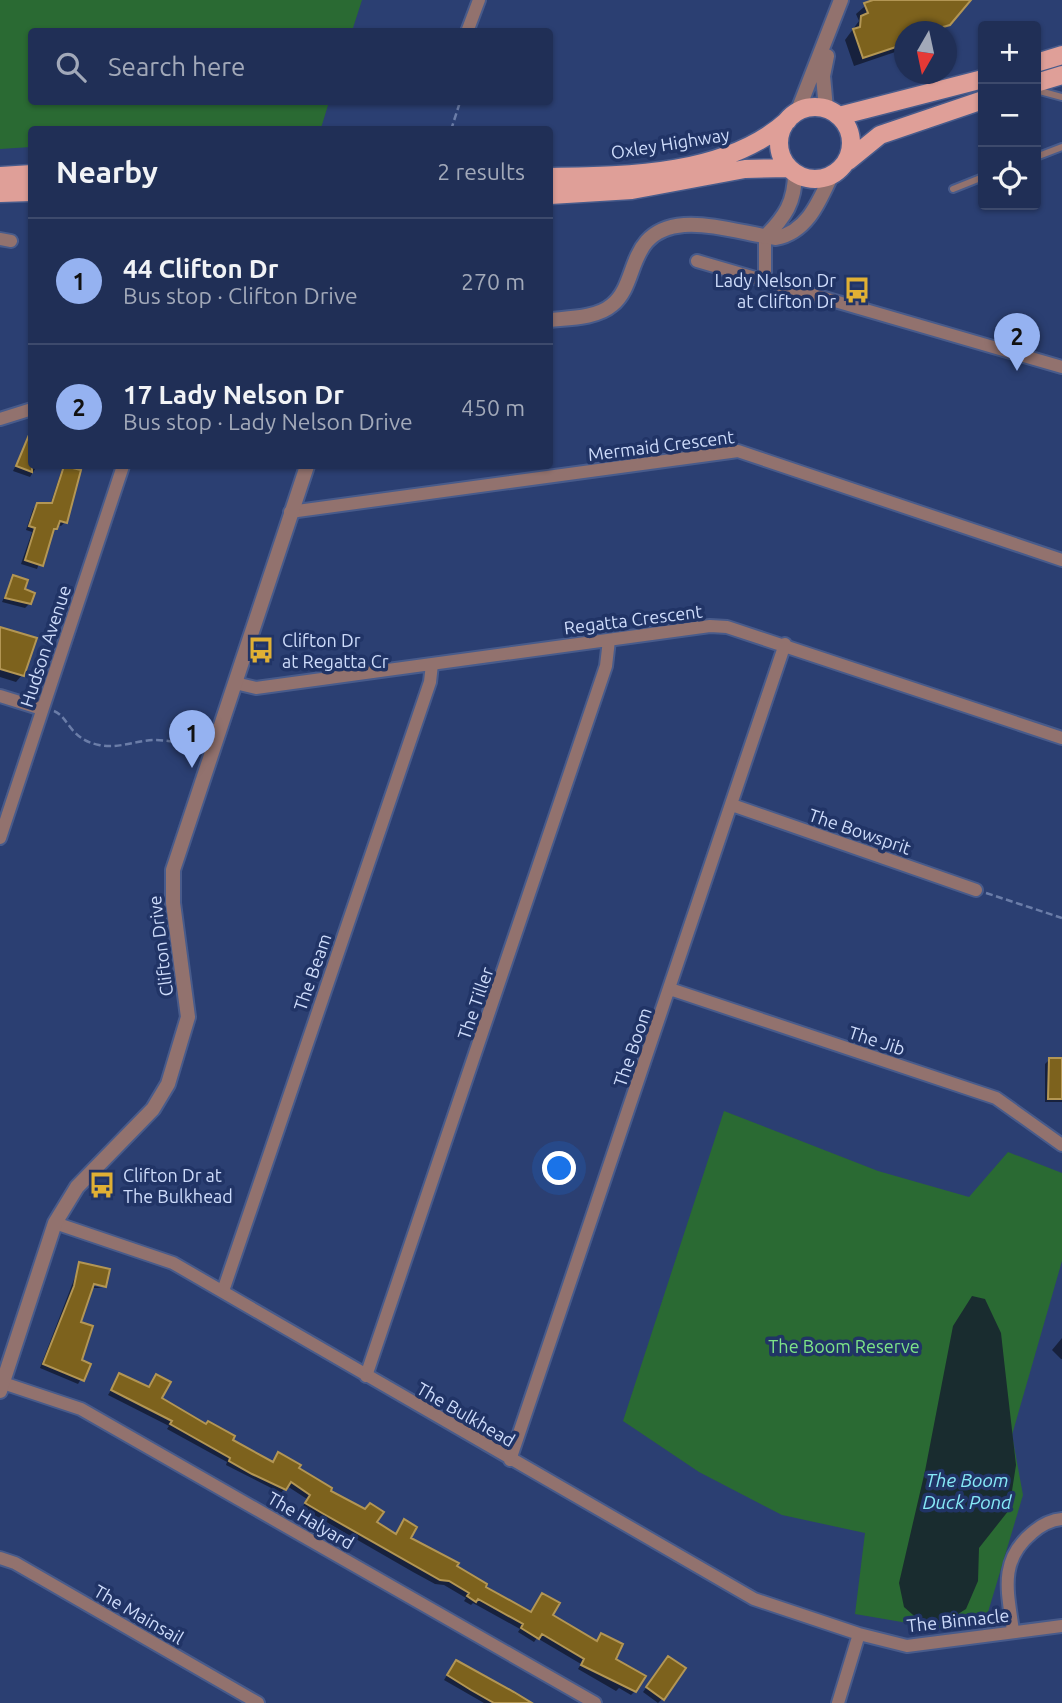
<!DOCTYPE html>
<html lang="en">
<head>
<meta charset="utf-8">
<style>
	body { margin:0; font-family:Ubuntu,sans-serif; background:#28375c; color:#f1f3f6 }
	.controls { position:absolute; right:21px; top:21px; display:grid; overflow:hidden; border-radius:7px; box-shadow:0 2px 5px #0004 }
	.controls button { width:63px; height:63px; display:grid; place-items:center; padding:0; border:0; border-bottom:2px solid #3d4a6c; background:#202f56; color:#f1f3f6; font:35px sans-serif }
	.compass { position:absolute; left:894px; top:21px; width:63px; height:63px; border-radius:50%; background:#202f56; box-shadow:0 2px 5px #0004; rotate:189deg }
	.you { position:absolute; left:560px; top:1169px; width:24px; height:24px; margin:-18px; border:5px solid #fff; border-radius:50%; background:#1a73e8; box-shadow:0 0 0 10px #1a73e833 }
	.badge { display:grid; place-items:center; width:46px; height:46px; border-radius:50%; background:#95b2f1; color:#111; font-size:23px; font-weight:700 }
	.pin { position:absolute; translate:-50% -58px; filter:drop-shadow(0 2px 4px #0008) }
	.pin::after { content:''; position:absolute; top:37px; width:24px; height:21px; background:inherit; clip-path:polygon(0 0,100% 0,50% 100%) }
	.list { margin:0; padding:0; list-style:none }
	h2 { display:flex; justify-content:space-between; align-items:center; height:91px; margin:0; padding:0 28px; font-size:30px }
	h2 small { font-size:23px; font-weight:400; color:#a2a9b9 }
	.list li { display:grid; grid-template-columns:46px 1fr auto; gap:21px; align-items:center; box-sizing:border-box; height:126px; padding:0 28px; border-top:2px solid #3d4a6c }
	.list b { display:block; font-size:26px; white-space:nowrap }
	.list p { margin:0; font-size:23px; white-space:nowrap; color:#a2a9b9 }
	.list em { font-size:23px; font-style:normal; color:#a2a9b9 }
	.icon { flex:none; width:38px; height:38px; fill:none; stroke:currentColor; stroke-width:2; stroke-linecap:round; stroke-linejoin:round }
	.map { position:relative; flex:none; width:1062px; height:1703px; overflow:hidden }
	.search { position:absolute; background:#202f56; box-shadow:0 2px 5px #0004; left:28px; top:28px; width:525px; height:77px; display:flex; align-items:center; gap:18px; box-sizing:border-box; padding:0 24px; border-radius:7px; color:#a2a9b9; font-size:26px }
	.panel { position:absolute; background:#202f56; box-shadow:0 2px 5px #0004; left:28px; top:126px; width:525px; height:343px; border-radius:7px }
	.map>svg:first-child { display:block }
</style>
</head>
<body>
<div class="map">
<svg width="1062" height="1703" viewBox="0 0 1062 1703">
	<rect width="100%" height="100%" fill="#2b3f72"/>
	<!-- green -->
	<path fill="#2a6a33" d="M0,0H362L352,31L32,32V102H329L321,128L32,130L31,147L0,149Z
		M724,1111L878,1171L969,1197L1008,1152L1062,1173V1261L1012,1435L1023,1495L986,1619L937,1628L855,1614L865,1533L782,1515L699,1472L623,1421Z"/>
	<!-- water -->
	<path fill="#192c2f" d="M972,1296L985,1299L1001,1333L1005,1369L1016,1465L1009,1510L979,1548L978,1581L966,1609L947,1621L921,1622L904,1607L899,1583L925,1471L953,1326Z"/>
	<!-- shadow -->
	<path fill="#0007" d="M872,0H969L941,32H904V49L854,66L845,40L859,21L856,14Z
		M26,445L32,466H37L30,477L13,471Z
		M63,466H81L65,522L61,526L57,525L51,533L37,569L21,564L32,532L26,530L33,509L37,505H50Z
		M13,577L30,603L25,608L2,602Z
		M0,629L22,675L16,682L0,677Z
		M1049,1060H1062V1102H1045V1064Z
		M80,1264L108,1271L104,1287L86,1281V1284L102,1288H91L79,1323L91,1327L80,1361L89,1365L78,1384L40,1368Z
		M1062,1338V1359H1061L1052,1350Z
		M120,1375L148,1388L156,1376L159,1399L272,1464L279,1454L374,1523L395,1535L401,1526L408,1538L530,1613L542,1595L551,1616L596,1642L601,1635L635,1691L631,1695L619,1688L616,1691L578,1669L581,1664L537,1638L534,1642L518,1632L520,1629L473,1603L471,1605L464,1601L466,1598L444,1585L435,1584L413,1572L302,1508L307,1499L287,1486L281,1493L226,1465L227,1462L167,1429L169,1426L108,1395Z
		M665,1662L662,1699L658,1703L643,1692Z
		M452,1667L528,1703H484L444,1680Z"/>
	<!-- building -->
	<path fill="#7d621d" stroke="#b39654" stroke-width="2" d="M873,0H971L950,25L925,32H905V44L863,58L853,29L860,27L861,16L868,13L864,3Z
		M31,430H32V472L16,466Z
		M64,466L81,470L67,523L60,521L57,529H54L43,566L25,560L35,528L29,526L37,503H52Z
		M13,575L28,580L25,589L35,593L31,604L5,598Z
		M0,627L37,638L24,676L0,669Z
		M1049,1058H1062V1099H1048Z
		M79,1262L110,1269L106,1287L94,1284L81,1322L93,1326L82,1360L91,1364L84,1381L43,1364L74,1286Z
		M119,1373L149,1387L156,1374L171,1382L162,1398L206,1424L208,1421L235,1436L233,1440L273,1462L278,1452L301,1465L299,1468L332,1488L331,1491L365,1509L370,1503L384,1512L377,1522L396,1534L404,1519L417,1527L411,1538L459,1563L457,1566L487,1584L486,1587L531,1612L542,1593L560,1603L553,1615L597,1641L601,1633L623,1644L616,1659L646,1676L636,1692L581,1665L584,1659L542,1634L539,1639L521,1628L523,1624L478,1599L476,1602L467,1596L469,1593L449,1581L440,1580L322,1513L305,1503L310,1495L291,1482L286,1490L252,1474L229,1461L230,1458L170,1424L172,1421L111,1390Z
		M668,1656L686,1668L664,1700L646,1687Z
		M456,1660L514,1692L532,1703H494L471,1690L447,1675Z"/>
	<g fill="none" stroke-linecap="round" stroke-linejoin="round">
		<!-- service casing -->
		<g stroke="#485b8b" stroke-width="10">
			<path id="service" d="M1036,90L1062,97
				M1036,157L1062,147
				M953,189L983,177"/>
		</g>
		<!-- minor casing -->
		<g stroke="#485b8b" stroke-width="16">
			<path id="minor" d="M467,32L479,0
				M0,239L11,241
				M697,261L1062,367
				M765,281V237
				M0,419L32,409
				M290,512L738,451L1062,560
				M235,683L256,688L710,626L727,627L1062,738
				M0,696L42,709
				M732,805L976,890
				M0,838L123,466
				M670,989L996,1098L1062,1145
				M55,1223L173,1263L754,1599L859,1634L907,1646L1062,1626
				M223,1291L430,682L432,664
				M366,1376L606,666L609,640
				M3,1383L81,1409L595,1703
				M510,1460L785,644
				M0,1558L15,1563L258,1703
				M1013,1631C1008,1593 998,1561 1032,1533C1040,1526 1051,1520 1062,1519
				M838,1703L859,1634"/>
		</g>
		<!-- tertiary casing -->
		<g stroke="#485b8b" stroke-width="18">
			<path id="tertiary" d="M826,109L823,76L827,56
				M797,113L841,0
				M765,237C785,217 795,202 795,173
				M550,320C569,318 597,318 612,305C640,283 625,230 684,225C713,223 747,234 776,238C807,232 819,202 831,176
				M0,1391L55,1223L77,1187L153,1109L168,1084L188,1017L173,903V870L307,466"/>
		</g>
		<!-- primary casing -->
		<g stroke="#485b8b" stroke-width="21">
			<path id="primary" d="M1036,63L1062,55
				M1036,83L1062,75
				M779 143a36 36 0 1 1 72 0a36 36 0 1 1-72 0Z
				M839,116L983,79
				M848,161L880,135L983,100
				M0,176L32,174
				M550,177C628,176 727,175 788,120
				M0,193L32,192
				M550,195L632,190L745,169L789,168"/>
		</g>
		<!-- path -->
		<path stroke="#6b7da8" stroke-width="2.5" stroke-dasharray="7 3.5" stroke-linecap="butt" d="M451,130L460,102
			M54,711C69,717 69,739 99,745C117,749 135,741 153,740C167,740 182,743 196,747
			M986,893L1062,918"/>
		<!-- service -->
		<use href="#service" stroke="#92726e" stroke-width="6"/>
		<!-- minor -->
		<use href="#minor" stroke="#92726e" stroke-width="12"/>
		<!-- tertiary -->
		<use href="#tertiary" stroke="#92726e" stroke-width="14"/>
		<!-- primary -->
		<use href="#primary" stroke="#df9f98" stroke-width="18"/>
	</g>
	<!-- icons -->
	<defs>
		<g id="bus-bare" transform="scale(2.1)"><path d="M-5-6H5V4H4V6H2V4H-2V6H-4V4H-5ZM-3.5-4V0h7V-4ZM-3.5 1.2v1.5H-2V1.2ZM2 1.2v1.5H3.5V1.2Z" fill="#e0b034" stroke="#213466" stroke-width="2.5" paint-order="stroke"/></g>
	</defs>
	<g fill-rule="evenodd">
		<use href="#bus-bare" x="857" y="290"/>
		<use href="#bus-bare" x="261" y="650"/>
		<use href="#bus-bare" x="102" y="1185"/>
	</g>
	<g text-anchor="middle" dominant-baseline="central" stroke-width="7" stroke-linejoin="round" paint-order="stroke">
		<!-- street labels -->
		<g font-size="18" fill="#cedcfb" stroke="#213466">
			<text transform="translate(670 143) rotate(-9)">Oxley Highway</text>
			<text transform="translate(661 445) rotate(-7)">Mermaid Crescent</text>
			<text transform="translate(633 619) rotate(-7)">Regatta Crescent</text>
			<text transform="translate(45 646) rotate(-72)">Hudson Avenue</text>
			<text transform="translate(860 831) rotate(19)">The Bowsprit</text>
			<text transform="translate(160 946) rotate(-97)">Clifton Drive</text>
			<text transform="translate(312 972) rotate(-71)">The Beam</text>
			<text transform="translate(475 1003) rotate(-71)">The Tiller</text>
			<text transform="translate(877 1040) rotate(18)">The Jib</text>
			<text transform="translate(632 1047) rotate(-71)">The Boom</text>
			<text transform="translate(466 1414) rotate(30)">The Bulkhead</text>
			<text transform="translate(311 1520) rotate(30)">The Halyard</text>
			<text transform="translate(139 1614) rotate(30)">The Mainsail</text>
			<text transform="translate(958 1620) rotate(-6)">The Binnacle</text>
		</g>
		<!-- poi labels -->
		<g font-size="18" fill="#cedcfb" stroke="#213466" text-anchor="start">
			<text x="836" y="280" text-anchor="end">Lady Nelson Dr<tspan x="836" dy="21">at Clifton Dr</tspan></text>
			<text x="282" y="640">Clifton Dr<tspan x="282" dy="21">at Regatta Cr</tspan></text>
			<text x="123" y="1175">Clifton Dr at<tspan x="123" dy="21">The Bulkhead</tspan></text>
		</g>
		<!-- park labels -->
		<g font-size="18" fill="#7de488" stroke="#213466">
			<text x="844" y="1346">The Boom Reserve</text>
		</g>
		<!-- water labels -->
		<g font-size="19" font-style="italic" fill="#86e9f6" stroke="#213466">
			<text x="967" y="1480">The Boom<tspan x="967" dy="22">Duck Pond</tspan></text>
		</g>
	</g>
</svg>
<div class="controls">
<button>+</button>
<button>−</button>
<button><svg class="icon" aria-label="locate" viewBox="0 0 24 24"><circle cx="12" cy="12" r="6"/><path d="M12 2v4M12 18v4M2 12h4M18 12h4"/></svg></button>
</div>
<svg class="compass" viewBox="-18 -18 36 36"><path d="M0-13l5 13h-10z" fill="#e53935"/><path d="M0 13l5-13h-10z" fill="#a2a9b9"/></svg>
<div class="you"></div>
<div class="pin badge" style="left:192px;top:768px">1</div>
<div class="pin badge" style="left:1017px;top:371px">2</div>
<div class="search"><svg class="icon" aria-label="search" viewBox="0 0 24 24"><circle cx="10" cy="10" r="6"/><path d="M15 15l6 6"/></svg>Search here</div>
<section class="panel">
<h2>Nearby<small>2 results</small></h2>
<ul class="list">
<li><span class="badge">1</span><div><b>44 Clifton Dr</b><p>Bus stop · Clifton Drive</p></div><em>270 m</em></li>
<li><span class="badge">2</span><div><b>17 Lady Nelson Dr</b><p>Bus stop · Lady Nelson Drive</p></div><em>450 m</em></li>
</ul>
</section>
</div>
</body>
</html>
